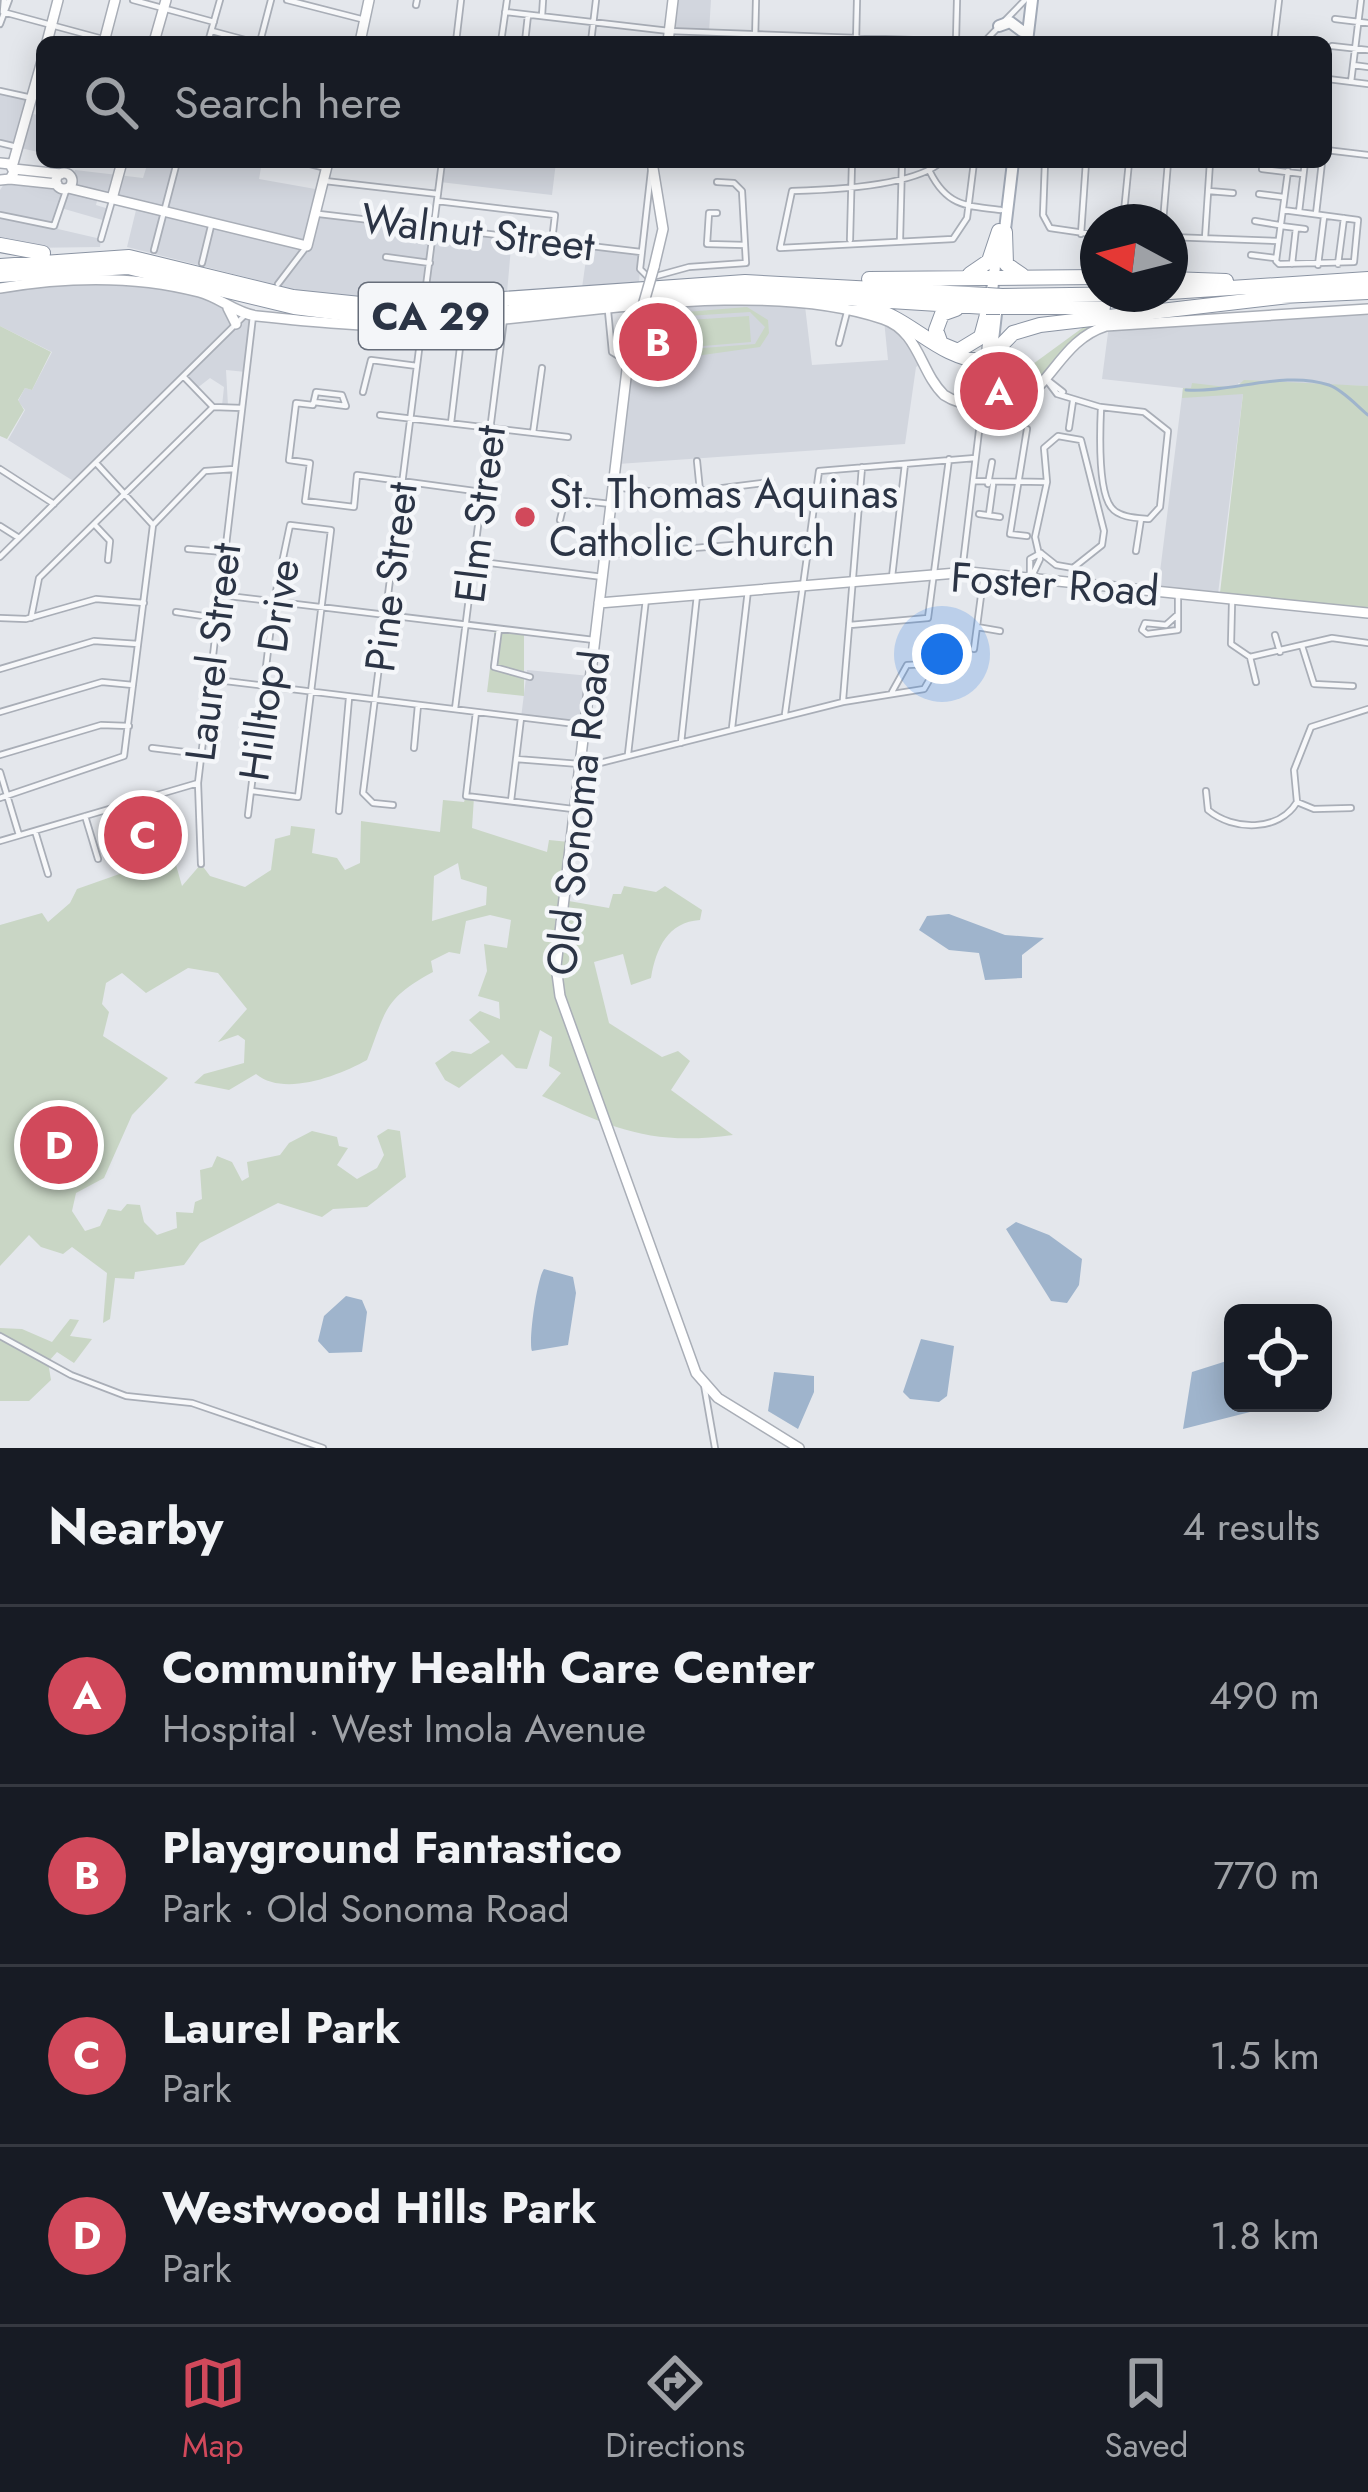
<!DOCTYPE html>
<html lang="en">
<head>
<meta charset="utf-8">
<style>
	body { margin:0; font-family:Jost,sans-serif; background:#242831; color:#f1f3f6 }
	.controls { position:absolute; right:36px; bottom:36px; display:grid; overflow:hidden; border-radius:18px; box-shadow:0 6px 30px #0003 }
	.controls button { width:108px; height:108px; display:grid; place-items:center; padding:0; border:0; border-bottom:3px solid #363941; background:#171b24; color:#f1f3f6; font:60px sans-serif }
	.compass { position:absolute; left:1080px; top:204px; width:108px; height:108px; border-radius:50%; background:#171b24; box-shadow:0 6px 30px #0003; rotate:277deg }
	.you { position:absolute; left:942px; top:654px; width:42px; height:42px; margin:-30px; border:9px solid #fff; border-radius:50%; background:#1a73e8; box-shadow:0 0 0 18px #1a73e833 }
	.badge { display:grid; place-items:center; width:78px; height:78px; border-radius:50%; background:#d1495b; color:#fff; font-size:39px; font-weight:700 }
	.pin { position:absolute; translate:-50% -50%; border:6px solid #fff; box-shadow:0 3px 12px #0006 }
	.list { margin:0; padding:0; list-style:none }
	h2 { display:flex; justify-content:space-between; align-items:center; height:156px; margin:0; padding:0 48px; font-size:51px }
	h2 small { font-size:39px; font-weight:400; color:#9ea1a6 }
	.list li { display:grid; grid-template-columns:78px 1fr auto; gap:36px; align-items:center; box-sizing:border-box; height:180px; padding:0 48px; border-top:3px solid #363941 }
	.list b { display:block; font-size:45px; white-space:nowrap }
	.list p { margin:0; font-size:39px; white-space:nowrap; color:#9ea1a6 }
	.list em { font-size:39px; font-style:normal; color:#9ea1a6 }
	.icon { flex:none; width:66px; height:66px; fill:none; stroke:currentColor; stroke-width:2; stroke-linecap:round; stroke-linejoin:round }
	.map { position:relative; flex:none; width:1368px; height:1448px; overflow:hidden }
	.search { position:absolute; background:#171b24; box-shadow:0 6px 30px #0003; left:36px; right:36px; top:36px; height:132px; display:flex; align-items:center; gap:30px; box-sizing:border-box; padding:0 42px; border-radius:18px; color:#9ea1a6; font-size:45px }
	.sheet { height:876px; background:#171b24 }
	nav { display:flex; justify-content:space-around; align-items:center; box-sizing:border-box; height:168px; border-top:3px solid #363941; background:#171b24; font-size:33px; color:#9ea1a6 }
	nav a { display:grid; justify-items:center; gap:6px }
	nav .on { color:#d1495b }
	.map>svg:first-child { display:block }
</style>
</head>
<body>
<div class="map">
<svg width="1368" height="1448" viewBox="0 0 1368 1448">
	<rect width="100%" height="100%" fill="#e4e7ec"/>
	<!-- built -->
	<path fill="#d2d6de" d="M673,0H711L709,32L669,31Z
		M0,91L32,98L29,113L42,116V153L0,143Z
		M148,162H262L259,179L321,190L316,212L512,236L507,293L398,301L304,292L127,247L138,202L99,193L96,205L109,209L106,221L61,208L58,229L101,239L100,247L24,248L0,238V190L6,181L59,187L61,200L68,188L79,187L72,180L75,170L143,178Z
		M442,162H556L552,195L440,182Z
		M588,245L641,252L639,283L582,288Z
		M59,280L164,284L215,297L237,323L246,314L253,316L246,372L226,370L228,406H222L224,387L210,378L196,389L185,377L75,482L8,440L25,410L18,401L25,388L32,390L52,352L0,326V288Z
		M723,303L805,306L812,365L888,360L884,320L897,326L923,362L916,367L905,444L618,464L629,377L633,374L628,362L643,308Z
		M1368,309V386L1238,383L1243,394L1218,594L1158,588L1183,388L1102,379L1109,325Z
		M527,670L590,676L584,725L521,718Z"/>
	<!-- green -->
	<path fill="#c9d6c5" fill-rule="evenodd" d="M747,307L768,320L769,333L760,347L660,361L661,372L634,375L636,358L662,310L674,309L672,322L686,312ZM750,312L765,327L755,344L690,349L676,338V326L687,316Z
		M749,316L751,342L691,347L689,320Z
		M1118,324L1095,329L1035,389L988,382L990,361L1007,357L1016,365L1033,364L1085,326Z
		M0,326L51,352L32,390L25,388L18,400L24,410L7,439L0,436Z
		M1244,380L1368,386V613L1233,600L1220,593L1243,394L1182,398L1183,388H1191L1192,383L1235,388Z
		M495,628L524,632V696L487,692Z
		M156,795L182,886L201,864L210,876L245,887L271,870L275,839L290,835L291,826L315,829L312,853L337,858L345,870L360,863L361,821L440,832L443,800L464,802L466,796L474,797L472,828L547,852L549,840L569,842L563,900L609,908L613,894H621L624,886L656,892L665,886L702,910L700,920C668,922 656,948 651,978L631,985L623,954L594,962L609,1023L662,1057L678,1051L690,1061L671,1090L733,1135C652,1146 614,1129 542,1096L561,1073L549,1066L552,1037L540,1030L527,1069L516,1068L502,1054L459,1088L445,1080L435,1063L452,1051L471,1054L490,1042L469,1020L480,1011L500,1019L499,1002L478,996L487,971L484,944L507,948L511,920L490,915L466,921L460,954L449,952L431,961L433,972C383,999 386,1011 367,1060C338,1076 284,1097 256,1074L229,1090L194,1083L204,1074L244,1063L245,1040L238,1035L218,1042L247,1009L218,973L188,968L146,993L122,973L106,983L102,1004L109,1012L103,1036L168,1078L132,1115L104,1178L76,1193L72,1211L85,1231L100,1226L108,1209L121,1211L127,1204L140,1205L144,1222L157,1235L177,1228L176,1212L193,1213L195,1202L202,1199L200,1170L212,1167L217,1156L232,1162L242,1181L249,1177L247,1162L280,1155L289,1143L312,1131L337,1137L339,1146L348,1148L337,1165L357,1179L377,1168L384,1155L377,1136L388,1129L400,1131L406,1177L367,1207L333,1209L322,1217L278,1203L200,1243L184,1265L135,1272L134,1279L115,1278L110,1319L103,1323L107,1273L72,1247L63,1254L41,1247L29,1235L0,1266V925L42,913L48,922L70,903L77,889L128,871L110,809ZM458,863L461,879L487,887L486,905L432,921L434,876Z
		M70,1319L79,1320L70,1336L92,1339L74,1363L57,1352L48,1362L51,1380L29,1401H0V1328L22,1329L52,1342Z"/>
	<!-- water -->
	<path fill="#9fb4cc" d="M949,914L1005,935L1044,938L1022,955V978L985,980L979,953L949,950L919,930L927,916Z
		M1016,1222L1049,1235L1082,1259L1079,1285L1067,1303L1051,1301L1006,1229Z
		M544,1269L573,1277L576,1293L568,1345L532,1351C528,1342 537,1278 544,1269Z
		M346,1296L362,1300L367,1312L362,1352L329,1353L318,1341L324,1316Z
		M921,1339L954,1346L947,1396L939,1402L910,1399L903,1392Z
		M1233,1359V1403H1253L1250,1412L1183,1429L1192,1372Z
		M774,1372L814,1376V1392L798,1429L768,1411Z"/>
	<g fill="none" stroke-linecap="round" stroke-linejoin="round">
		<!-- stream -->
		<path stroke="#9fb4cc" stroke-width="3" d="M1186,390C1232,393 1284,370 1329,385C1343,390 1357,406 1368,415"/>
		<!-- street casing -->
		<g stroke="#a9aeb7" stroke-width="8">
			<path id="street" d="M133,0L214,22
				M287,0L365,20
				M416,5L417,0
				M3,12L114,42
				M3,12L4,0
				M505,12L669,31L968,42
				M542,16L543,0
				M1335,19L1368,23
				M0,24L9,0
				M212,31L253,42
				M956,40L957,0
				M208,42L220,0
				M260,42L271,0
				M456,42L461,0
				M501,42L507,0
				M525,42L528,15
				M591,42L596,0
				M755,42L756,0
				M856,42L857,0
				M984,42L1025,0
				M1274,42L1279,0
				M1332,46L1368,50
				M1353,65L1368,67
				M1328,79L1368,84
				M1351,82L1361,0
				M0,91L32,98
				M1326,117V129
				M0,143L17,147
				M1326,150L1368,155
				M302,162L326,168
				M442,162L425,294L458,291
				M941,162C914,186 829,190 792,191L780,248L953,239L967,218L974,162
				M1045,162L1043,215L1050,228L1098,235
				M1262,169L1303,174
				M651,171L640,269L649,278L689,267L746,263L742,191L734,183L717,182
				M930,172C947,206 966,206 1001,210
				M325,181L438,194
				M1209,191L1233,193
				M1259,194L1283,197
				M437,201L555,215L552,241
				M1283,210L1358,220L1354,262L1279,264L1276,261L1288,171
				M1299,212L1305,162
				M717,213H709L707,244L745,245
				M319,214L641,252
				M1316,214L1322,162
				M0,215L54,226L67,188
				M1255,221L1279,225
				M1123,222L1129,162
				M1163,222L1168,162
				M1281,226L1305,229
				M1081,234L1086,162
				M1170,237L1278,241
				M1205,238L1210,162
				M101,239L112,201
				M850,240L852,162
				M900,240L902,162
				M154,250L177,162
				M1251,255L1275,258
				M386,257L430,263
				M202,263L211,226
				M1292,264L1296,228
				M1338,264L1344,218
				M1318,265L1324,217
				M278,284L307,246
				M608,311L612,352L627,361
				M839,343L847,312
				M184,377L213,407L242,408
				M1045,378L1057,394L1100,407
				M1045,378L1063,392
				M363,392L371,360L417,366
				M314,402L346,406L342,395L316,392L313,405L296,403L289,460L310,463L305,501L354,507L357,475L482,492
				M1101,407L1144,412L1168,431L1160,507L1149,519C1137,518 1119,518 1111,507C1098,490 1100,429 1101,407Z
				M380,415L568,437
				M451,423L463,322
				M1069,428L1073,401
				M1027,429L1010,534L1027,536
				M533,433L542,368
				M697,461L700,491
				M96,463L153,525
				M0,469L54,504
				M566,479L565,499L611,504
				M973,481L1044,482
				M988,484L992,462
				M613,487L675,494L771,482
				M979,514L1000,517
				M989,514L993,485
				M560,520L565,499
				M94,524L110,541L108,560
				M0,526L19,538
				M188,549L224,552
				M1136,551L1141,519
				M605,555L808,539
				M0,557L246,314
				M474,561L603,577
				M962,572L982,406
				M1030,576V559L1041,553
				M1032,576L1040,559L1035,537L1047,482L1044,448L1058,436L1081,440L1104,531L1102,545L1073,568L1056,565L1041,553
				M892,577L905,464
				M220,595L594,640
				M1232,603L1231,644L1250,657L1332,638L1368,643
				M176,612L217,618
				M1176,616L1166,625L1145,623L1142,630L1147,634L1178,630V593
				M0,618L26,619L96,599L144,603
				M31,618L39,578L213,407
				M850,625L928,618L949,459
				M977,627L1000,631
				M499,629L494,667L530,677
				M1275,635L1280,652
				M1302,646L1314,684L1353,686
				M974,649L984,573
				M1250,657L1256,682
				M0,669L94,641L138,644
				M209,679L584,725
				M843,700L862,467
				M455,709L504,319
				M0,712L102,682L133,685
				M476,712L466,796L573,809
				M785,714L819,471L975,458
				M732,728L748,590
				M681,743L697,595
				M152,748L201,754
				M414,748L418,705
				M628,754L646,599
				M0,755L101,725L129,726
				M516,759L592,765L843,702L924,689L931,677L930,664L907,665L892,692
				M0,772L19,835
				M1206,791L1208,810C1233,831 1279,832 1297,802L1294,770L1311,727L1368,709
				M0,798L124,756L153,525L205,471L234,469
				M511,801L521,718
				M1297,802L1314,809L1351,808
				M393,805L373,803L363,793L422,326
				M339,811L349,698
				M248,815L274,601L290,525L331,530L298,797L252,791
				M85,816L98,859
				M35,831L48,874
				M0,841L198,783
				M201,864L198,783L253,316
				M0,1336L71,1375L126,1396L192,1403L323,1448
				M704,1385L715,1448"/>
		</g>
		<!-- secondary casing -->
		<g stroke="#a9aeb7" stroke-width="12">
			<path id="secondary" d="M47,42L58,0
				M104,42L115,0
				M154,42L166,0
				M360,42L369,0
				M668,42L673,0
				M652,162L663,229L654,267
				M0,163L10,164L14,172L10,179L0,180
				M12,167L42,61
				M14,169L61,174
				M56 181a8 8 0 1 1 16 0a8 8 0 1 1-16 0Z
				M10,179L57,184
				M68,188L307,246L328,162
				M113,195L122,162
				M0,288C65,277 134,275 199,292C219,297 237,314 257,316C305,321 373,328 421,326C558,320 753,275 883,319C919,331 920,372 944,395C956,403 967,404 981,406C1049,415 1049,344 1106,326L1368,309
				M228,308L236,324
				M640,316L628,361L556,966L560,996L696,1373L718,1398L799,1448
				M982,406L989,327
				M599,603L969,572L1368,613"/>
		</g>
		<!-- primary casing -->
		<g stroke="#a3abb8" stroke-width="14">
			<path id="primary" d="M999,26L1010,22L1022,31
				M1027,42L1032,0
				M1004,238L1013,162
				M991,300L997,249
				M991,358L997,305"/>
		</g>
		<!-- highway casing -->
		<g stroke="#8b94a3" stroke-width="16">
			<path id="highway" d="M1005,232L1006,264L1022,275
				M0,245L43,253
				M0,266L129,257L293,297L389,307L745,282L987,295
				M970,274L989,261L999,231
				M0,275L128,267L294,307L373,317L747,292L986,307
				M869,279L1098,277
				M1170,279L1226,281
				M1170,292L1368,279
				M1002,296L1144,294
				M1281,296L1368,292
				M857,305C912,315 931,356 985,362L1013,333L1040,325L1289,296
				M1000,307H1103
				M956,309L942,314L936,330L941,344L958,351L981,337L991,300"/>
		</g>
		<!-- street -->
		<use href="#street" stroke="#f7f8fa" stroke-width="4.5"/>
		<!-- secondary -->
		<use href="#secondary" stroke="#fff" stroke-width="9"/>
		<!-- primary -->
		<use href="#primary" stroke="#fff" stroke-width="10"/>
		<!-- highway -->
		<use href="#highway" stroke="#fff" stroke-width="14"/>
		<!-- secondary-bridge casing -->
		<g stroke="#a9aeb7" stroke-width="12" stroke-linecap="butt">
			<path id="secondary-bridge" d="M640,316L654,267"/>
		</g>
		<!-- highway-bridge casing -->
		<g stroke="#8b94a3" stroke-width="16" stroke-linecap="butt">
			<path id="highway-bridge" d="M987,295L1002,296
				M986,307H1000"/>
		</g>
		<!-- secondary-bridge -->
		<use href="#secondary-bridge" stroke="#fff" stroke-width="9"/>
		<!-- highway-bridge -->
		<use href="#highway-bridge" stroke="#fff" stroke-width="14"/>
	</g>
	<!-- markers -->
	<circle fill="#d1495b" stroke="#f4f6f9" stroke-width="4.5" cx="525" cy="517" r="12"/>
	<g text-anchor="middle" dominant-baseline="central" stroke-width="9" stroke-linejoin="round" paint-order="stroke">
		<!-- shield labels -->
		<rect fill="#f4f6f9" stroke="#676e7b" stroke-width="3" x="359" y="283" width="144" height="66" rx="9"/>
		<g font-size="39" font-weight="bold" fill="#2b3445">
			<text x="431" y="316">CA 29</text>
		</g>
		<!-- street labels -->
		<g font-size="42" fill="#2b3445" stroke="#f4f6f9">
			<text transform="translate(478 232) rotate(7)">Walnut Street</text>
			<text transform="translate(480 514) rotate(-83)">Elm Street</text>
			<text transform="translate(391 577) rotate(-83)">Pine Street</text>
			<text transform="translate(1055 584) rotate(4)">Foster Road</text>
			<text transform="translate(213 652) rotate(-83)">Laurel Street</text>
			<text transform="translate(269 670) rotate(-82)">Hilltop Drive</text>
			<text transform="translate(578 813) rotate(-84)">Old Sonoma Road</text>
		</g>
		<!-- poi labels -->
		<g font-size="42" fill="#2b3445" stroke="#f4f6f9" text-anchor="start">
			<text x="549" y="493">St. Thomas Aquinas<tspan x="549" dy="48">Catholic Church</tspan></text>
		</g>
	</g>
</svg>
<div class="controls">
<button><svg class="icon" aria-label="locate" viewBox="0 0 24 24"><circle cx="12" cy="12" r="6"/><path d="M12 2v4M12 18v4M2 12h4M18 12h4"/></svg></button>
</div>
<svg class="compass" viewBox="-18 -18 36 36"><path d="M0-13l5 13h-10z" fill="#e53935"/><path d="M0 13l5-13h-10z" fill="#9ea1a6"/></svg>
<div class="you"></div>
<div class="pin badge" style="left:999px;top:391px">A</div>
<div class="pin badge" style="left:658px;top:342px">B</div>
<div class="pin badge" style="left:143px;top:835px">C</div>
<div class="pin badge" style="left:59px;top:1145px">D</div>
<div class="search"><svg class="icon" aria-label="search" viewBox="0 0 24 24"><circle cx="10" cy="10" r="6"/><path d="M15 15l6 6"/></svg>Search here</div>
</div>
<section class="sheet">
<h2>Nearby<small>4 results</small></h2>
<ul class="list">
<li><span class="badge">A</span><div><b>Community Health Care Center</b><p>Hospital · West Imola Avenue</p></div><em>490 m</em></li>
<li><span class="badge">B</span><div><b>Playground Fantastico</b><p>Park · Old Sonoma Road</p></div><em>770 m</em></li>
<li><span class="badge">C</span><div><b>Laurel Park</b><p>Park</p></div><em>1.5 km</em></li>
<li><span class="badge">D</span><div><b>Westwood Hills Park</b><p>Park</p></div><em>1.8 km</em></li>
</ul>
</section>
<nav>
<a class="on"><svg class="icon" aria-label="map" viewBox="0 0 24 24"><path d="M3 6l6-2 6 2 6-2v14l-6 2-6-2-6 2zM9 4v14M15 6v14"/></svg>Map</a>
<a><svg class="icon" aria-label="directions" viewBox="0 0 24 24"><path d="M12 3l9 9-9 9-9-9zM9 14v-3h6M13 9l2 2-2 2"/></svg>Directions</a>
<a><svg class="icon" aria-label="saved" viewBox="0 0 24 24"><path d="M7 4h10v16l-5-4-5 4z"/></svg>Saved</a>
</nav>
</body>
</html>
